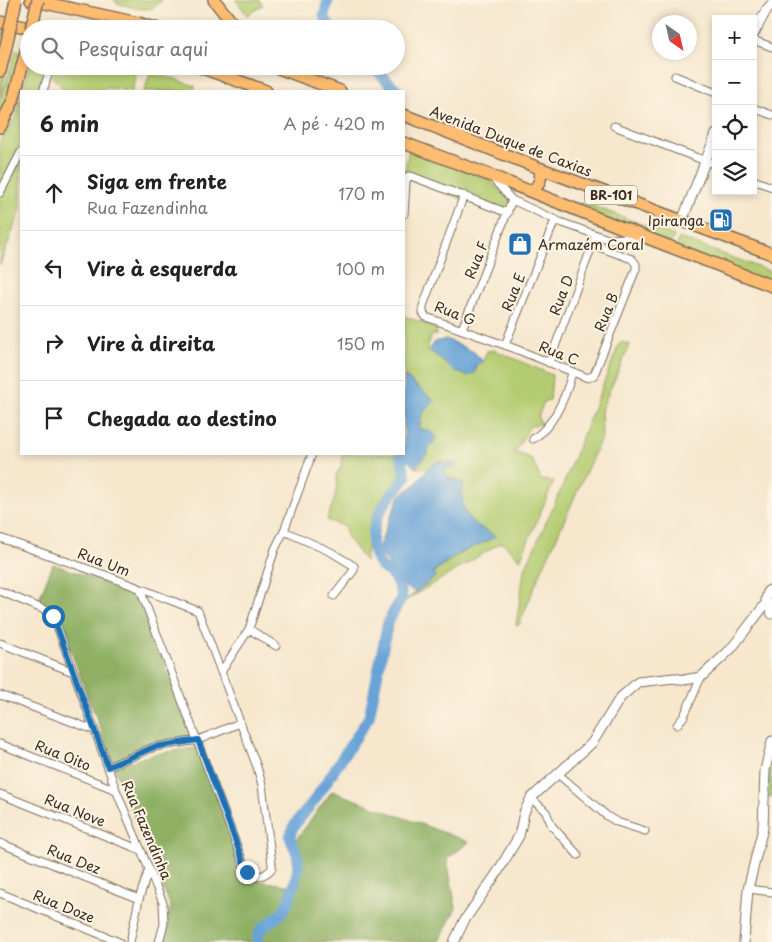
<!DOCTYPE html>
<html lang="pt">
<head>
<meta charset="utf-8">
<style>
	body { margin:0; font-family:"Playpen Sans",sans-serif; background:#f6f6f6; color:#222 }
	.controls { position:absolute; right:15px; top:15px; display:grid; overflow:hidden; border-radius:0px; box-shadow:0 2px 8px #0003 }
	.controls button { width:45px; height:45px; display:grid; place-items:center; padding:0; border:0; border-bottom:1px solid #e0e0e0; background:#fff; color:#222; font:25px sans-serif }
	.compass { position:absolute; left:652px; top:15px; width:45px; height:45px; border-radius:50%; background:#fff; box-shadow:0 2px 8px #0003; rotate:146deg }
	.stop { position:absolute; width:15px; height:15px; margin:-11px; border:4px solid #1f6fb2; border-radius:50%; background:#fff }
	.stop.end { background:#1f6fb2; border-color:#fff; box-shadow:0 1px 5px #0008 }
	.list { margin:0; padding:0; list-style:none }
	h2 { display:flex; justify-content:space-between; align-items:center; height:65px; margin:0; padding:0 20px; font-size:21px }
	h2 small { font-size:16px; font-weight:400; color:#767676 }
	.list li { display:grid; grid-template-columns:32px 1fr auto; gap:15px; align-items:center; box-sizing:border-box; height:75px; padding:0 20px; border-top:1px solid #e0e0e0 }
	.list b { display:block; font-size:19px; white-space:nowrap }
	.list p { margin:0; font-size:16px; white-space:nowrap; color:#767676 }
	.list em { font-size:16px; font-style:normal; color:#767676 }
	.icon { flex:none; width:28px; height:28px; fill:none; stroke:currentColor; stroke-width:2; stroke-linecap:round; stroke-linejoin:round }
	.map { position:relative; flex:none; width:772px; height:942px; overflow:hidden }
	.search { position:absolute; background:#fff; box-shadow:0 2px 8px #0003; left:20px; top:20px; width:385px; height:55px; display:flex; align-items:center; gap:12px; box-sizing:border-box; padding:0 18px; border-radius:28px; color:#767676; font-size:19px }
	.panel { position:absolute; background:#fff; box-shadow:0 2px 8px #0003; left:20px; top:90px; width:385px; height:365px; border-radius:0px }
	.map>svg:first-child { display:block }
</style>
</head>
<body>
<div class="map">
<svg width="772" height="942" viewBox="0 0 772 942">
	<rect width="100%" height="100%" fill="#fcf5e5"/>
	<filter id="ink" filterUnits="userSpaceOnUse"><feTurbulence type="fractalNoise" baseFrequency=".02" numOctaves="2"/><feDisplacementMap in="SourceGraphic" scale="10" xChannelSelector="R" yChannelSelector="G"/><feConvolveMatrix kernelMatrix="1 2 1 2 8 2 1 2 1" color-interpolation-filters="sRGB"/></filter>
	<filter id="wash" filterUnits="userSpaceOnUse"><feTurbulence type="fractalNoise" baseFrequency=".0096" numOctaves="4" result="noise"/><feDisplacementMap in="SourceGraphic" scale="20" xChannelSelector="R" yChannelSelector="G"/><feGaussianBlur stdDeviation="1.12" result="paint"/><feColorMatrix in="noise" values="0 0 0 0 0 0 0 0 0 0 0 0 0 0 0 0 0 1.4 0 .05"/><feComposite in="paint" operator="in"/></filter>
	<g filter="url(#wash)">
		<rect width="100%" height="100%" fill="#f6e7cd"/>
		<!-- green -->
		<path fill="#b4cc71" stroke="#787b48" d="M114,0H162C150,16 134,7 117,3Z
			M236,0H259L263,5L247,15Z
			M0,23L15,26L13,44L0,97Z
			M16,49L22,52L12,91L0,117V99L5,87Z
			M29,66H49L40,91H23Z
			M55,66H138L132,91L107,88L99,91H66L52,77Z
			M150,74L172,78L195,86L194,91H144Z
			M21,96V143L7,174L0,182V140L8,130L15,118Z
			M409,149L488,179L511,201L506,216L404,177Z
			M21,158V208L0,265V197L14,175Z
			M560,201L590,205L674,236L670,245Z
			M679,238L772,272V284L676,248Z
			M404,316L437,328L436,335H432L426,351L429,350L436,355L477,365L483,361L487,351L494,350L552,375L550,400L544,401L538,417L541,424L530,426L517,449L513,451L532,459L541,480L554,481L520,560L502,542L405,601L435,577L434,571L467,550L473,524L462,507L463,482L447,477L444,469L454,462L439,461L428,468H415L435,438L431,432L418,428L423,412L435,401L404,376Z
			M620,342L630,344L601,410L602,436L536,583L519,625H516L524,571L563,485Z
			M342,454H399L405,472L380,503L371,526L365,561L346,536L345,527L327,520C332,505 339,491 336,474L341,467Z"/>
		<!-- forest -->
		<path fill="#8fb063" stroke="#656d40" d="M53,564L137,594L193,737L171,742L113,761L56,613L37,604Z
			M200,747L248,879L292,886L295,841L332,791L469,842L447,859L456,908L439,942H163L171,907L114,767L154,754Z
			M772,754V797L767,796L769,767Z"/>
		<!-- water -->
		<path fill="#67a3d7" stroke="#51667a" d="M446,339L474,352L483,361L477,365L475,373L467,376L453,370L429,350L435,342Z
			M404,376L435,401L423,412L419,428L431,432L436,438L426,455L415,468L402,454H404Z
			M439,461L445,464L454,462L458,467L444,469L447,477L463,482C460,516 466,520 496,536C487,542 477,545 467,550C455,555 444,563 434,571L435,577L416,592L407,588L378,550L386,527L400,495L415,485L428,468Z"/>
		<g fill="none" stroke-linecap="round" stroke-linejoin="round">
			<!-- river -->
			<path stroke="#67a3d7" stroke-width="11" d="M328,0L324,16L331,29
				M372,66L397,90V91
				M258,942C255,926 275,922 283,911C289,903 297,877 298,867C299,851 294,850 290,837L293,827L316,798L369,717L388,622L402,597C400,587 397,580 390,573C387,570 383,569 381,566C365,545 374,517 389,498C394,491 401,485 406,477L400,454"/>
		</g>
	</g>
	<g filter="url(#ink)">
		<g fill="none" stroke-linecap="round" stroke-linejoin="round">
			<!-- minor casing -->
			<g stroke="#7c6c5b" stroke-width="9">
				<path id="minor" d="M753,40L772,47
					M675,76L716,93
					M43,91L51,66
					M753,108L772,115
					M614,126L716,165
					M493,179L512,200L560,222L608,239L642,237
					M753,180L772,187
					M0,193L21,152
					M464,195L423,306V313L426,317L513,348L588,378L594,375L636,269V264L632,259L593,245
					M404,214L406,182L408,176H411L508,213
					M462,329L512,200
					M505,345L555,220
					M549,363L596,235
					M533,439C554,425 566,396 572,373
					M284,531L312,454
					M0,538L108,576L198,611L257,767L262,785L272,864V868C267,875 253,881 247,873L140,589
					M0,591L47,611L53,616L56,623L116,790L163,903L164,924L159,942
					M249,629L276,646
					M0,643L73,672
					M221,672L249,629L275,549L284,531L331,552L354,566V570L334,596
					M0,695L94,730
					M677,725L684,716L701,677
					M0,744L116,790
					M108,767L154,747L198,740L240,723
					M558,774L607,816L617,822L645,831
					M0,794L141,850
					M531,798L546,812L552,826L578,855
					M0,843L139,899
					M748,889L772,892
					M0,893L119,942
					M130,942L139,899L149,869"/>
			</g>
			<!-- tertiary casing -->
			<g stroke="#7c6c5b" stroke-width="11">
				<path id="tertiary" d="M753,35L767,9L772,4
					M682,221L716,134
					M772,589L768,591L766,599L772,614
					M454,942L464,921L497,873L519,836L524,813L531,798L592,743L620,698L638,682L674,678L684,680L701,677L731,649L767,602
					M744,942L748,889L763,828L765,770L772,741"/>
			</g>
			<!-- trunk casing -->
			<g stroke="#7c6c5b" stroke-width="14">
				<path id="trunk" d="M31,0L138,23L158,29
					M214,0L237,29
					M0,22L35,29
					M197,66L266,91
					M273,66L340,91
					M0,71L5,51
					M404,115L539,168L772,254
					M0,127L13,101L29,40
					M404,143L489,175L645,237L772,286
					M531,191C539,187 543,177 539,168"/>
			</g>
			<!-- minor -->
			<use href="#minor" stroke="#fff" stroke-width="7"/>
			<!-- tertiary -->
			<use href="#tertiary" stroke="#fff" stroke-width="9"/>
			<!-- trunk -->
			<use href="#trunk" stroke="#fdbc70" stroke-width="11"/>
			<!-- trunk-bridge casing -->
			<g stroke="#7c6c5b" stroke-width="14" stroke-linecap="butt">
				<path id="trunk-bridge" d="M31,29L38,0
					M5,51L16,0"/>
			</g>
			<!-- trunk-bridge -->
			<use href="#trunk-bridge" stroke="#fdbc70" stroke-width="11"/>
		</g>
	</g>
	<g fill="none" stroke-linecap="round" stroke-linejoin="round" filter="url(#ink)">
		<!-- route -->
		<path stroke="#1f6fb2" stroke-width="6" d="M53,616L108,767L154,747L198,740L247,872"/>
	</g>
	<!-- icons -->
	<defs>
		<g id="fuel-square" transform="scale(1.25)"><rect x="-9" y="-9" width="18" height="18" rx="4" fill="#1f6fb2" stroke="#fcf5e5"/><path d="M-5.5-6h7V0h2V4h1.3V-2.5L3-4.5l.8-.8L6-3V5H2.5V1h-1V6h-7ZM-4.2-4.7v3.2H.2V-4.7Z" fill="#fff"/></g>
		<g id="shop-square" transform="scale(1.25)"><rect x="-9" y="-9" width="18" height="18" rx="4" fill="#1f6fb2" stroke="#fcf5e5"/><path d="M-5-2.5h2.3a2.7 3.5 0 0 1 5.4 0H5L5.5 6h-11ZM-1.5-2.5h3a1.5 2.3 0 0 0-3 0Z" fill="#fff"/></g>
	</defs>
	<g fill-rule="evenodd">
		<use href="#fuel-square" x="721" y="220"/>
		<use href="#shop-square" x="520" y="244"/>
	</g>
	<g text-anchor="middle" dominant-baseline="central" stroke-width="4" stroke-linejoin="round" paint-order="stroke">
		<!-- shield labels -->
		<rect fill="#fcf5e5" stroke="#75675a" stroke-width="1" x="585" y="185.5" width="52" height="19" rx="4"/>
		<g font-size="12" font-weight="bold" fill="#3b2a1e">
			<text x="611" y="195">BR-101</text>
		</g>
		<!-- street labels -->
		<g font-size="14" fill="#3b2a1e" stroke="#fcf5e5">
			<text transform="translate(511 141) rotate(21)">Avenida Duque de Caxias</text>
			<text transform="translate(476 260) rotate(-68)">Rua F</text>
			<text transform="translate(513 292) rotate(-68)">Rua E</text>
			<text transform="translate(561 295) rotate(-69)">Rua D</text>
			<text transform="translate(606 312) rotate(-68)">Rua B</text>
			<text transform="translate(455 313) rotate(21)">Rua G</text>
			<text transform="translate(559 353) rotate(22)">Rua C</text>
			<text transform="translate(104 562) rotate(21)">Rua Um</text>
			<text transform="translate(63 755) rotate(22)">Rua Oito</text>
			<text transform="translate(75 810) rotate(22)">Rua Nove</text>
			<text transform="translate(147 830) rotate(67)">Rua Fazendinha</text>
			<text transform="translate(74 859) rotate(22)">Rua Dez</text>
			<text transform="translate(64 906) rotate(22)">Rua Doze</text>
		</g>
		<!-- poi labels -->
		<g font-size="14" fill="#3b2a1e" stroke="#fcf5e5" text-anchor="end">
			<text x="704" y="220">Ipiranga</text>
			<text x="538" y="244" text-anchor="start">Armazém Coral</text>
		</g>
	</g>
</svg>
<div class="controls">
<button>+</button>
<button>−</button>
<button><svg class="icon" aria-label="locate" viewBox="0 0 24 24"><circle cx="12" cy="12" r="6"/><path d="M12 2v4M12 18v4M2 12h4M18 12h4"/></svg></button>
<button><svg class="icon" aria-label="layers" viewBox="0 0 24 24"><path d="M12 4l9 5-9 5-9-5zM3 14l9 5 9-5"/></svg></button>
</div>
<svg class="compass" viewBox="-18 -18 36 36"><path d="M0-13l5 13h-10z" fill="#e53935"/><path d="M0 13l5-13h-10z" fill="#767676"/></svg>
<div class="stop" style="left:53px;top:616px"></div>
<div class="stop end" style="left:247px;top:872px"></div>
<div class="search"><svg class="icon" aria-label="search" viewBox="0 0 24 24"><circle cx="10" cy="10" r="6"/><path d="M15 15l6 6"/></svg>Pesquisar aqui</div>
<section class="panel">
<h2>6 min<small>A pé · 420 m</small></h2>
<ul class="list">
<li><svg class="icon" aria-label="ahead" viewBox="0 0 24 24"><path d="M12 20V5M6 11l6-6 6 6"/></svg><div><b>Siga em frente</b><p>Rua Fazendinha</p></div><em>170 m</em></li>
<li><svg class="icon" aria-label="left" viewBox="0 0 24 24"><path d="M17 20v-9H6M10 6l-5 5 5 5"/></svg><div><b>Vire à esquerda</b></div><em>100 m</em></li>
<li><svg class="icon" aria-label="right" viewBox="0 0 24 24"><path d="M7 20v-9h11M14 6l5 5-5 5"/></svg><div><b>Vire à direita</b></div><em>150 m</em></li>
<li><svg class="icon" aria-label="arrive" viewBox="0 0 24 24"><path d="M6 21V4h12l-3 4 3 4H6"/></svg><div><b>Chegada ao destino</b></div></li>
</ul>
</section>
</div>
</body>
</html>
